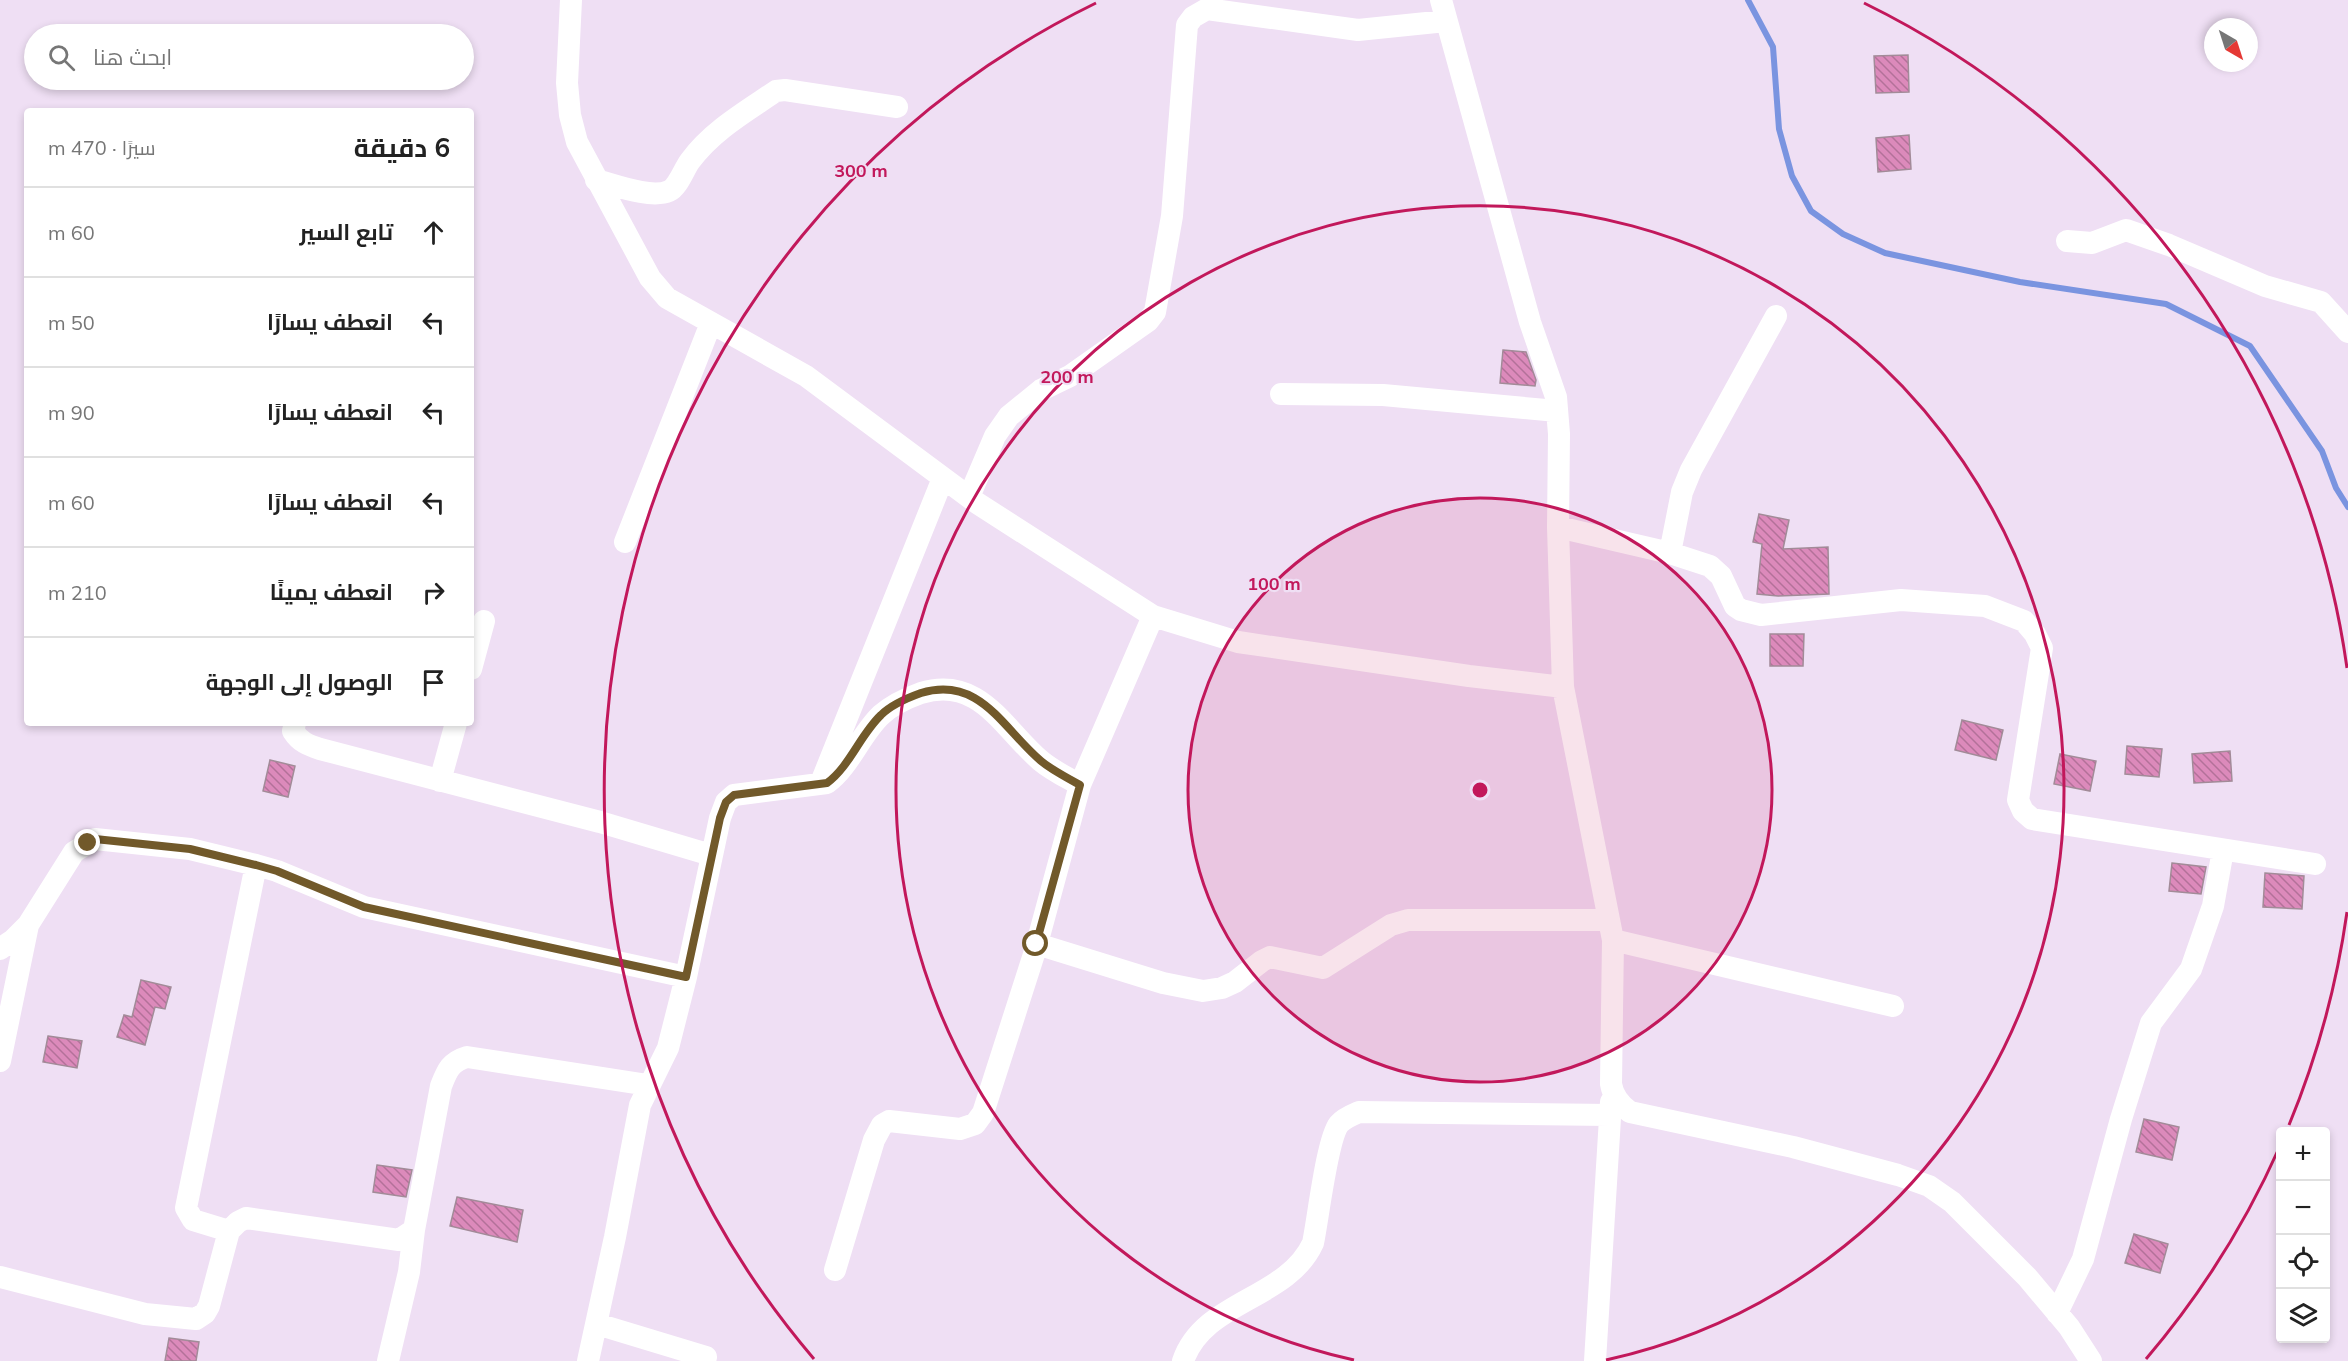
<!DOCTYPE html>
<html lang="ar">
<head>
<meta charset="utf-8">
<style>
	body { margin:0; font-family:Mulish,Cairo,sans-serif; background:#f2f2f2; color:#222; direction:rtl }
	.controls { position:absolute; right:18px; bottom:18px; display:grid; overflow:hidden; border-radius:6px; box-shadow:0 3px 9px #0003 }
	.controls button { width:54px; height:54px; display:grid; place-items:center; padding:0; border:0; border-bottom:2px solid #e0e0e0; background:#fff; color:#222; font:30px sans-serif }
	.compass { position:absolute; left:2204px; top:18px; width:54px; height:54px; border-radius:50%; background:#fff; box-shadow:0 3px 9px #0003; rotate:141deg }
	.stop { position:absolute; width:18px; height:18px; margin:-14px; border:4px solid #71592a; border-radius:50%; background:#fff }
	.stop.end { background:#71592a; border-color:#fff; box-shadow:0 2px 6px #0008 }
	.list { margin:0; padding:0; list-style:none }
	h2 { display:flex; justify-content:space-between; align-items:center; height:78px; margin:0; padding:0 24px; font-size:26px }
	h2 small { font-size:20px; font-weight:400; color:#767676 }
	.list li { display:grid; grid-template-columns:39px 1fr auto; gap:18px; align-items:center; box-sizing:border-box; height:90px; padding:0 24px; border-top:2px solid #e0e0e0 }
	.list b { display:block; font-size:22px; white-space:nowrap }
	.list em { font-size:20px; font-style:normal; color:#767676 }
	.icon { flex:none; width:33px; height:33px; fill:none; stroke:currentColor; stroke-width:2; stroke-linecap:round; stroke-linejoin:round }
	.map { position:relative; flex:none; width:2348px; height:1361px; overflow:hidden; direction:ltr }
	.search { position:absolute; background:#fff; box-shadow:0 3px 9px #0003; left:24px; top:24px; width:450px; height:66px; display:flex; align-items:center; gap:15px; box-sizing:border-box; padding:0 21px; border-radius:33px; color:#767676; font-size:22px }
	.panel { position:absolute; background:#fff; box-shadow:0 3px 9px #0003; left:24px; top:108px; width:450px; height:618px; border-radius:6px; direction:rtl }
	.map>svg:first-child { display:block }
</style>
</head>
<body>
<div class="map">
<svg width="2348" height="1361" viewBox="0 0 2348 1361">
	<defs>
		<pattern id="building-back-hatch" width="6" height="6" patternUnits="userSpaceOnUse" patternTransform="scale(1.5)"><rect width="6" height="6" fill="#dc8abb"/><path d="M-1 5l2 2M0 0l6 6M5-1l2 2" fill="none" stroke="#b37199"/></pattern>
	</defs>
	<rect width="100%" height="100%" fill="#efdff4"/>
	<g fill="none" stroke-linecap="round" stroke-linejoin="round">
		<!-- stream -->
		<path stroke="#7a94e0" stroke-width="6" d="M1748,0L1773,47L1779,129L1792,176L1811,211L1843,234L1885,253L2020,282L2166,304L2250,346L2322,451L2336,488L2348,507"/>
	</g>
	<!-- building -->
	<path fill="url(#building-back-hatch)" stroke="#a28b98" stroke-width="1.5" d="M1908,55L1909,92L1876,93L1874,56Z
		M1909,135L1911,169L1878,172L1876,138Z
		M1503,350L1526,352L1536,380L1535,386L1500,383Z
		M1759,514L1789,520L1783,549L1828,547L1829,594L1778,596L1757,594L1762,544L1753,542Z
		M1770,634H1804L1803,666H1770Z
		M1962,720L2003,730L1996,760L1955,750Z
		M2127,746L2162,749L2159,777L2125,774Z
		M2230,751L2232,781L2194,783L2192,754Z
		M2060,754L2096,761L2090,791L2054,784Z
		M270,760L295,766L288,797L263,791Z
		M2172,863L2206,867L2201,894L2169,891Z
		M2265,873L2304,876L2302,909L2263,907Z
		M141,980L171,987L165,1009L155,1007L145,1045L117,1037L124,1015L132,1017Z
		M48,1036L82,1041L77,1068L43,1062Z
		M2144,1119L2179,1127L2172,1160L2136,1152Z
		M377,1165L412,1170L406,1197L373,1192Z
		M457,1197L523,1210L517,1242L450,1226Z
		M2134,1234L2168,1244L2160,1273L2125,1263Z
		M169,1338L199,1342L196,1361H165Z"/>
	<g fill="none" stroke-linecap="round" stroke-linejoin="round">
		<!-- street -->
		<path stroke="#fff" stroke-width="22" d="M571,0L567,83L570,115L577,142L650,278L667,298L806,376L977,503L1153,616L1238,642L1469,676L1563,687
			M1441,0L1530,322L1556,397L1559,434L1558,527L1563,687L1613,940L1611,1084C1613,1096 1620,1105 1630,1112L1793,1147L1898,1175L1929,1186L1952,1202L2027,1277L2069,1327L2091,1361
			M596,180C615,185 651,199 669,191C678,187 684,169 690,161C712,131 745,112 776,91L785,90L897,107
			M2067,241L2092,243L2126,230L2169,245L2265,286L2321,302L2348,332
			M1281,394L1383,395L1557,411
			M969,497L995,436L1009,416L1041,390L1070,376L1121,340L1148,321L1155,312L1172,216L1187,25L1193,17L1207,9L1358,30L1446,21
			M1558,527L1670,553L1710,566L1721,576L1735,606L1741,610L1761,615L1901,600L1985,606L2024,621L2035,634L2042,648L2018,800L2023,811L2032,819L2315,864
			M625,542L711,323
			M1670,553L1682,492L1691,470L1776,316
			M471,669L484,621
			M295,723L293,731C300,742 308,745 320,749L600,822L711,855
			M822,780L943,478
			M440,781L456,723
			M1613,940L1893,1006
			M1037,944L1163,983L1203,991L1222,988L1235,982L1262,961L1270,957L1323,968L1391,925L1408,920H1609
			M0,949L13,940L28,925L74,852L95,839L190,849L256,865L277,871L364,907L686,977
			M0,1061L28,925
			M229,1231L193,1220L186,1208L256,865
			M835,1270L874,1140L882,1125L889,1121L960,1129L975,1124L983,1113L1035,951L1080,785L1153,616
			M0,1277L145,1314L196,1319L205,1313L209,1306L229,1231L238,1222L246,1218L399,1240L414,1230L441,1086C447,1071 450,1062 467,1057L648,1085
			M2057,1313L2083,1259L2121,1119L2151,1023L2191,969L2213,906L2223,850
			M597,1324L706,1357
			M388,1361L409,1272L414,1230
			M588,1361L615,1237L640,1105L668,1048L686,977L720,818L726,802L734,795L827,783C850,766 860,735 881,715C892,705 907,698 921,693C980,675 1003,729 1041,761C1053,771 1068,778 1080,785
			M1183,1361C1204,1300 1287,1300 1313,1243C1318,1220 1327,1139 1339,1124C1344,1118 1352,1115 1359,1112L1610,1115
			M1595,1361L1611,1102"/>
	</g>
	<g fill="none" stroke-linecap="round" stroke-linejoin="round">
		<!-- route -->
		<path stroke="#71592a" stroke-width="8" d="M88,843L95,839L190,849L256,865L277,871L364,907L686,977L720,818L726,802L734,795L827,783C850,766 860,735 881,715C892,704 907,698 921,693C980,675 1003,729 1041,761C1053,771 1068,778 1080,785L1036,944"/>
	</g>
	<!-- distance rings -->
	<circle cx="1480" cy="790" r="292" fill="#c2185b" fill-opacity=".12"/>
	<g fill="none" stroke="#c2185b" stroke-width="3">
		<circle cx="1480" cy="790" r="292"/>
		<path d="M1354 1360A584 584 0 1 1 1606 1360"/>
		<path d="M2347 912A876 876 0 0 1 2289 1125M2280 1146A876 876 0 0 1 2146 1359M814 1359A876 876 0 0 1 1096 3M1864 3A876 876 0 0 1 2347 668"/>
	</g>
	<circle cx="1480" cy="790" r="9" fill="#c2185b" stroke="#efdff4" stroke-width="3"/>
	<g font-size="18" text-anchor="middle" font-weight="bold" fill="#c2185b" stroke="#efdff4" stroke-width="4.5" stroke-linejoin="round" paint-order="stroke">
		<text x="861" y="177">300 m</text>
		<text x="1067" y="383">200 m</text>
		<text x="1274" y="590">100 m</text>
	</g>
</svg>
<div class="controls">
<button>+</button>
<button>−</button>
<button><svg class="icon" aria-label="locate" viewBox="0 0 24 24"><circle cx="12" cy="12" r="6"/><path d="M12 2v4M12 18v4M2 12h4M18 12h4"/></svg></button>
<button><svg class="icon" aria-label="layers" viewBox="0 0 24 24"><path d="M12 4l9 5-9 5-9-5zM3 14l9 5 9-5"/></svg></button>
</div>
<svg class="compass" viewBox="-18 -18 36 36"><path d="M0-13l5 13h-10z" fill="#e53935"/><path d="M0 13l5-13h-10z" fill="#767676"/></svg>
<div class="stop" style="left:1036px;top:944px"></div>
<div class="stop end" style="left:88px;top:843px"></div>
<div class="search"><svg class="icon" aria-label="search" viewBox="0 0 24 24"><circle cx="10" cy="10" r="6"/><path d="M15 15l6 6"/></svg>ابحث هنا</div>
<section class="panel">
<h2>6 دقيقة<small>سيرًا · 470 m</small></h2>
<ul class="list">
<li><svg class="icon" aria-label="ahead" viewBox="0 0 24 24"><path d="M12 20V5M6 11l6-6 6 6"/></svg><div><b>تابع السير</b></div><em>60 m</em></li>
<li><svg class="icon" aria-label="left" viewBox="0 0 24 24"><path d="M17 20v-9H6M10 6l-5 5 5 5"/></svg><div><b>انعطف يسارًا</b></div><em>50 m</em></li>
<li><svg class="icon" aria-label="left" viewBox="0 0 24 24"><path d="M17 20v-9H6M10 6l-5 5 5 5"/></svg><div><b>انعطف يسارًا</b></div><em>90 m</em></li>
<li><svg class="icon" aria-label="left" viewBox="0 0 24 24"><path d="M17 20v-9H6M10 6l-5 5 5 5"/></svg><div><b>انعطف يسارًا</b></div><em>60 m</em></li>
<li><svg class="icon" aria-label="right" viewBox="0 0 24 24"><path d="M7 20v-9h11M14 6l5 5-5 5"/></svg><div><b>انعطف يمينًا</b></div><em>210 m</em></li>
<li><svg class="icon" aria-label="arrive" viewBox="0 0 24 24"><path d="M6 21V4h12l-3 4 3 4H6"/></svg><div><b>الوصول إلى الوجهة</b></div></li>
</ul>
</section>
</div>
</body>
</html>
